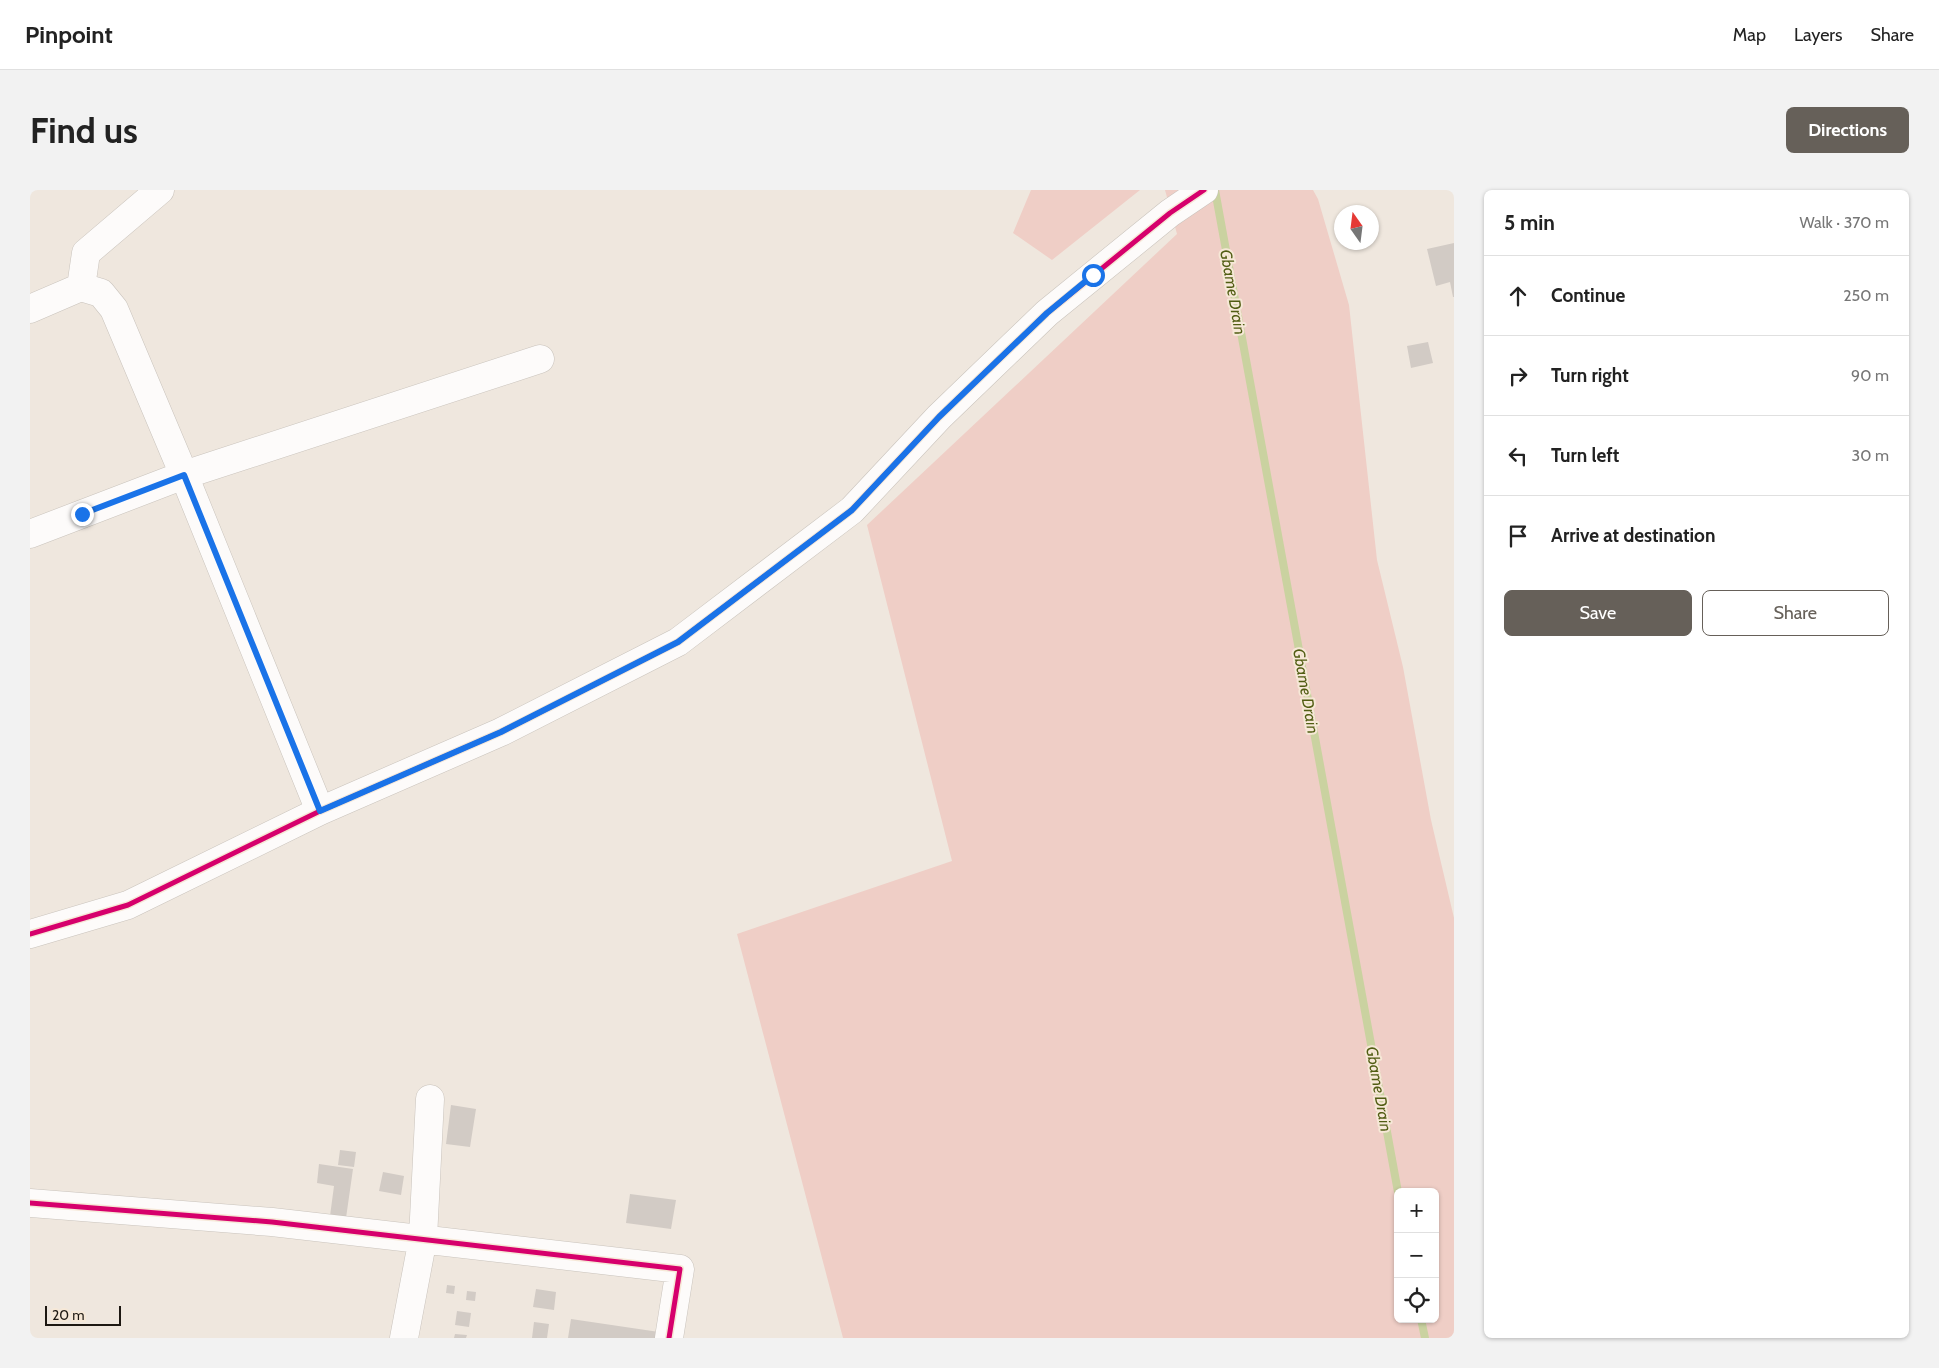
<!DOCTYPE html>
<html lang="en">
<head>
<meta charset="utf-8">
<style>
	body { margin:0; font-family:Cabin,sans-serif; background:#f2f2f2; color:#222 }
	.controls { position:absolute; right:15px; bottom:15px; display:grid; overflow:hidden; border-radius:8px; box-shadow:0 1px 4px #0004 }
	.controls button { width:45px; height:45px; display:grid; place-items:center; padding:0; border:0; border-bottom:1px solid #e0e0e0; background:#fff; color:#222; font:25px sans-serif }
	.compass { position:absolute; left:1304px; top:15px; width:45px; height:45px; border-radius:50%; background:#fff; box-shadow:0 1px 4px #0004; rotate:346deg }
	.scale { position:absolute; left:15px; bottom:12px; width:76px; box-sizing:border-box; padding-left:5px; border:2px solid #1d1812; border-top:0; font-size:14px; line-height:18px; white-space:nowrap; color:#1d1812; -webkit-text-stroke:4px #f6e8d7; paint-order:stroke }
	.stop { position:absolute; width:15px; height:15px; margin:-11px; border:4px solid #1a73e8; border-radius:50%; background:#fff }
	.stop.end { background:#1a73e8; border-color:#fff; box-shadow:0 1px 5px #0008 }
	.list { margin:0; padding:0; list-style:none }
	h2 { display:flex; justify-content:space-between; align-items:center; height:65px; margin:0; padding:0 20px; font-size:21px }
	h2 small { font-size:16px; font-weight:400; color:#767676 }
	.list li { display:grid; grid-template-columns:32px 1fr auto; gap:15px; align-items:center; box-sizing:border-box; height:80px; padding:0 20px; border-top:1px solid #e0e0e0 }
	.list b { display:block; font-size:19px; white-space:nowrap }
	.list em { font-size:16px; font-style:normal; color:#767676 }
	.actions { display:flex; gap:10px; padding:15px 20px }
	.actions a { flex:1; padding:11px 0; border:1px solid #666059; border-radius:8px; text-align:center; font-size:18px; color:#666059 }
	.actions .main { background:#666059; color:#fff }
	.icon { flex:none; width:28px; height:28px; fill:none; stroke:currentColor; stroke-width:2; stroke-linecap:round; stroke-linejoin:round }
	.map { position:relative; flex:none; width:1424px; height:1148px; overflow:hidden; border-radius:8px }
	header { display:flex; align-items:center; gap:30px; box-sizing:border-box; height:70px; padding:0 25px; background:#fff; border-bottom:1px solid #e0e0e0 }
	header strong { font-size:24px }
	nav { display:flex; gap:28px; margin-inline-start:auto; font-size:18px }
	.intro { display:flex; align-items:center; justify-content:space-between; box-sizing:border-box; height:120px; padding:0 30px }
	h1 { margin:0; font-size:35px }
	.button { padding:12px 22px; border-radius:8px; background:#666059; color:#fff; font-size:18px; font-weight:700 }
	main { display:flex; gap:30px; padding:0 30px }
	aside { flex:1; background:#fff; border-radius:8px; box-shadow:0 1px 4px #0004 }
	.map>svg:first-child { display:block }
</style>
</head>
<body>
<header>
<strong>Pinpoint</strong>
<nav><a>Map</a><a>Layers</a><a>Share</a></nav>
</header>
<div class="intro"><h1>Find us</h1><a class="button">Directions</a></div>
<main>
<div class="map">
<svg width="1424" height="1148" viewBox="0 0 1424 1148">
	<rect width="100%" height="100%" fill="#efe7de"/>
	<!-- green -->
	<path fill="#efcec6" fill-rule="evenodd" d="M1001,0H1110L1022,70L983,43Z
		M1135,0H1283L1288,9L1319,115L1347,370L1373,477L1401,630L1424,728V1148H813L707,744L922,671L837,335L1147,44ZM1368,1002H1405V1129H1368Z"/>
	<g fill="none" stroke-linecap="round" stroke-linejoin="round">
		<!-- stream -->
		<path stroke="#cad2a0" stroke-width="8" d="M1185,0L1368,1002
			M1391,1129L1395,1148"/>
	</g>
	<!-- building -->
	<path fill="#d2cbc5" d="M1424,53V107H1423L1420,92L1406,96L1397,59Z
		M1398,152L1403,173L1381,178L1377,156Z
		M421,915L446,919L440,957L416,954Z
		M310,960L326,962L324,977L308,975Z
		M289,974L323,979L316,1028L300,1026L304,996L287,993Z
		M353,982L374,986L371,1005L349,1001Z
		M600,1004L646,1010L641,1039L596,1033Z
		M417,1095L425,1096L424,1104L416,1103Z
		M506,1099L526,1102L524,1120L503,1117Z
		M437,1101L446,1102L445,1111L436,1110Z
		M427,1121L441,1123L439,1137L425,1135Z
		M541,1129L629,1142L628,1148H538Z
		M504,1132L519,1134L517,1148H502Z
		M425,1144L437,1145L436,1148H424Z"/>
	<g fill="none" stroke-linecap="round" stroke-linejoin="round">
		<!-- minor casing -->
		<g stroke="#c9c3bc" stroke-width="29">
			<path id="minor" d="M51,97L56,63L130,0
				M0,119L51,97L71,103L84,119L154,285L290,621
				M0,344L154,285L510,169
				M0,744L98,715L290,621L471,542L648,452L822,320L909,227L1017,123L1140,23L1174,0
				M0,1013L242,1032L650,1079L639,1148
				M374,1148L393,1048L400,909"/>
		</g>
		<!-- minor -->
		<use href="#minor" stroke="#fdfbfa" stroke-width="28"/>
		<!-- cycleway casing -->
		<g stroke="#f6e8d7" stroke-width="8">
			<path id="cycleway" d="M0,744L98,715L290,621L471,542L648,452L822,320L909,227L1017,123L1140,23L1174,0
				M0,1013L242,1032L650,1079L639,1148"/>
		</g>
		<!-- cycleway -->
		<use href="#cycleway" stroke="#d6006c" stroke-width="5"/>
	</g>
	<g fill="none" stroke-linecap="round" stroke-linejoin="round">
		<!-- route -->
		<path stroke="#1a73e8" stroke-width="6" d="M52,324L154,285L290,621L471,542L648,452L822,320L909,227L1017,123L1063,85"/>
	</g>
	<g text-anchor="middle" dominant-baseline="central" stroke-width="4" stroke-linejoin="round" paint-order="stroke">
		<!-- water labels -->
		<g font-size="16" font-style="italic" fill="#515d13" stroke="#f6e8d7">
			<text transform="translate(1203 102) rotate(80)">Gbame Drain</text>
			<text transform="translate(1276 501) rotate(80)">Gbame Drain</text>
			<text transform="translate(1349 899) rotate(80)">Gbame Drain</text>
		</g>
	</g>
</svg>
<div class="controls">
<button>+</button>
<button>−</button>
<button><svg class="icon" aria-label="locate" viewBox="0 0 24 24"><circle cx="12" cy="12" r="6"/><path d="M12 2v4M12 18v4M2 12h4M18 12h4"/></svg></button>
</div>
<svg class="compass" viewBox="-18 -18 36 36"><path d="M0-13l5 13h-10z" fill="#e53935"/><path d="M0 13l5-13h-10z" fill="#767676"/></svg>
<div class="scale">20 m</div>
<div class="stop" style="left:1063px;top:85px"></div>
<div class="stop end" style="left:52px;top:324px"></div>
</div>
<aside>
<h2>5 min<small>Walk · 370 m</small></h2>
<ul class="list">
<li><svg class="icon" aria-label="ahead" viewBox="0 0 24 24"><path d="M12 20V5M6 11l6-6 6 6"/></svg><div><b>Continue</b></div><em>250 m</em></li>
<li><svg class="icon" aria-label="right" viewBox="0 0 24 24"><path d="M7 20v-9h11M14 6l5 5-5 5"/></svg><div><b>Turn right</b></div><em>90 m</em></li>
<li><svg class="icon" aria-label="left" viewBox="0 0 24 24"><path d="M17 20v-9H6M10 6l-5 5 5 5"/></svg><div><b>Turn left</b></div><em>30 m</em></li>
<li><svg class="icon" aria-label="arrive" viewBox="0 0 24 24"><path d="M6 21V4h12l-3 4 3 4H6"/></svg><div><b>Arrive at destination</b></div></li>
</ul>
<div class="actions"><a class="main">Save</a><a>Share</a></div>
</aside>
</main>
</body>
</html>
